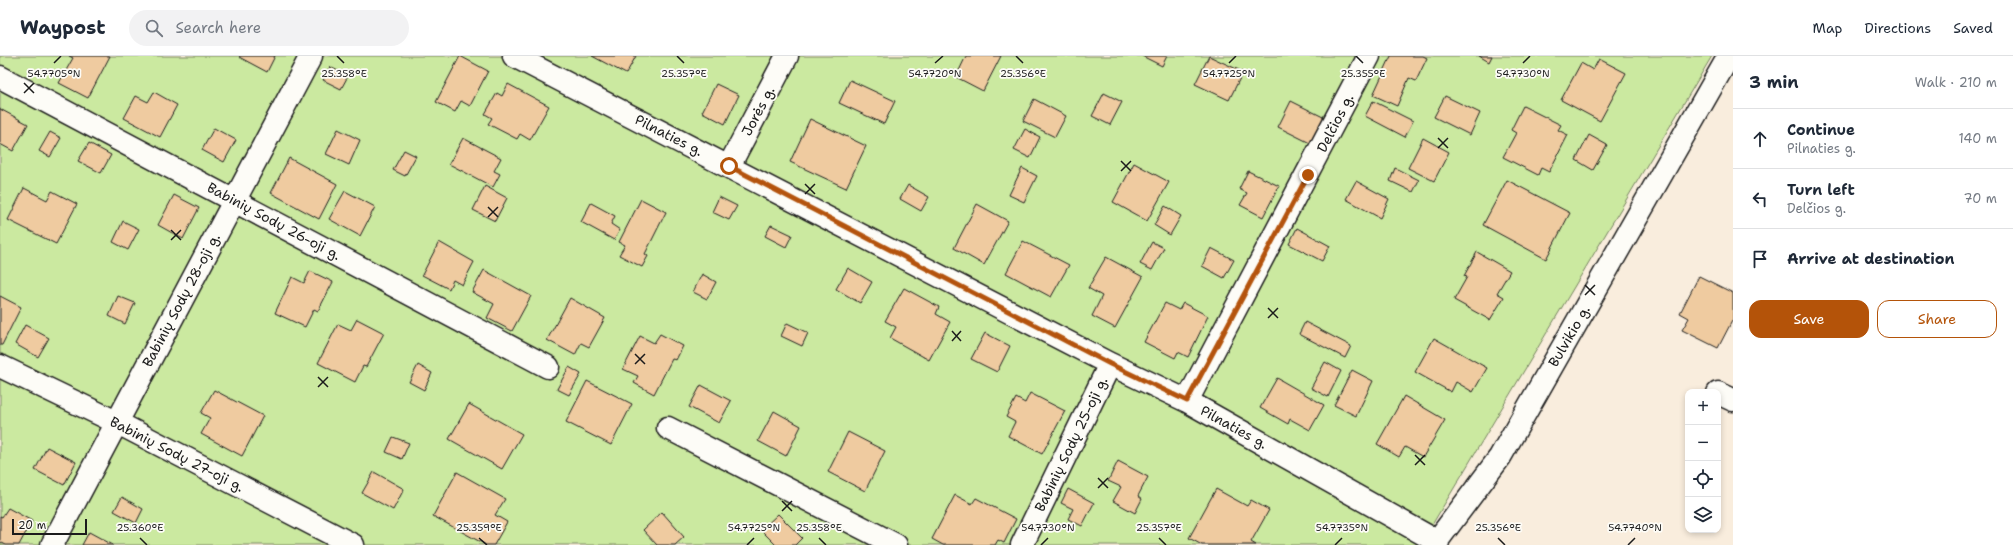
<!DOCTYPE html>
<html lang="en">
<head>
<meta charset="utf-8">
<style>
	body { margin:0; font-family:"Shantell Sans",sans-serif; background:#f2f2f3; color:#1f2937 }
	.controls { position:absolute; right:12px; bottom:12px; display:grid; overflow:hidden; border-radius:8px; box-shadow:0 2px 6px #0003 }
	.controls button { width:36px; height:36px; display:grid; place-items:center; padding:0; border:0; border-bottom:1px solid #e0e1e3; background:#fff; color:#1f2937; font:20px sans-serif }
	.scale { position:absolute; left:12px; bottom:10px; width:75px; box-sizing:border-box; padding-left:4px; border:2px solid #1c1c1c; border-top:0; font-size:11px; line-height:14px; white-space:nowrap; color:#1c1c1c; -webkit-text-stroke:3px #fdfcf7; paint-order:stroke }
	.stop { position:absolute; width:12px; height:12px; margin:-9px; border:3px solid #b45309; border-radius:50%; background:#fff }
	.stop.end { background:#b45309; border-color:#fff; box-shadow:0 1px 4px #0008 }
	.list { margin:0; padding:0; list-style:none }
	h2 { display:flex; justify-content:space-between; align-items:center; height:52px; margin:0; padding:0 16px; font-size:17px }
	h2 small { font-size:13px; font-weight:400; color:#747a83 }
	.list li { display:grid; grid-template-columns:26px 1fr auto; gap:12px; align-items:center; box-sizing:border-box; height:60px; padding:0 16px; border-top:1px solid #e0e1e3 }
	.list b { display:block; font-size:15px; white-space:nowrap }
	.list p { margin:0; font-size:13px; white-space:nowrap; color:#747a83 }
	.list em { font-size:13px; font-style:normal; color:#747a83 }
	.actions { display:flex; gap:8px; padding:12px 16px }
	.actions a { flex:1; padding:9px 0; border:1px solid #b45309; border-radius:12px; text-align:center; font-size:14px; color:#b45309 }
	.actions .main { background:#b45309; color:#fff }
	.icon { flex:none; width:22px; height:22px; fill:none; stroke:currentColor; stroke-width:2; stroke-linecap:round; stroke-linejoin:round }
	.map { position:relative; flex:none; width:1733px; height:489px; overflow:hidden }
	header { display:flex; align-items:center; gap:24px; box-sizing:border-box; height:56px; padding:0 20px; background:#fff; border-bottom:1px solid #e0e1e3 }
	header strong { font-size:19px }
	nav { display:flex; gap:22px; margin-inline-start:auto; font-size:14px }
	.search { width:280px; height:36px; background:#f2f2f3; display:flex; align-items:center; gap:10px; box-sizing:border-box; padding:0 14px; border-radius:22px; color:#747a83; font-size:15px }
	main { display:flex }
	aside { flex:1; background:#fff }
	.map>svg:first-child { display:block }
</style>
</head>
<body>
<header>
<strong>Waypost</strong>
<div class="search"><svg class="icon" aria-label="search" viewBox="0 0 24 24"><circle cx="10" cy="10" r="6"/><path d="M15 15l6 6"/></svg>Search here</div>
<nav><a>Map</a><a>Directions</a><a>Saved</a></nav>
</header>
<main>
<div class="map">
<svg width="1733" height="489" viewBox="0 0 1733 489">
	<rect width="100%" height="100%" fill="#f9eddd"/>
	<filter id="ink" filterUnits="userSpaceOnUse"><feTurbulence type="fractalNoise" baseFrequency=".025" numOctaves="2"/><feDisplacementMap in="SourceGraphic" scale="8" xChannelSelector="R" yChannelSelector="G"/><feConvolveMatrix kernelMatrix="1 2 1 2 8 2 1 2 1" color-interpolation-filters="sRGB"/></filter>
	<g filter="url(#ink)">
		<!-- green -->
		<path fill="#cbe9a0" stroke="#74825e" d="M0,0H1712L1420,489H0Z"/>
		<!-- building -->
		<path fill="#efcba0" stroke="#1c1c1c" d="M69,0H110L88,42L59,27L73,2Z
			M240,0H275L267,16L239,1Z
			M460,0L488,15L470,50L461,45L455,56L436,46Z
			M592,0H636L626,18Z
			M966,0H1001L983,35L956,21Z
			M1142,0H1167L1162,10Z
			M1209,0L1243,16L1229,44L1195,28Z
			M1391,0H1423L1427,2L1416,25L1409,22L1397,50L1373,39Z
			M1479,0H1492L1489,6Z
			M1599,3L1626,17L1600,65L1561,44L1581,7L1593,14Z
			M330,11L348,20L341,33L323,24Z
			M850,24L895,45L884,68L839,47Z
			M508,28L549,50L530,84L520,78L517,83L488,68L492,62L485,58L497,37L502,40Z
			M716,28L739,39L725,68L702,56Z
			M154,36L177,49L160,81L124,62L136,40L148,46Z
			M1104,37L1122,46L1110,69L1092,60Z
			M1445,40L1480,57L1470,79L1434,61Z
			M1034,43L1066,60L1055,81L1023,65Z
			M1291,45L1325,62L1312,88L1278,71Z
			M1373,45L1413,65L1405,81L1365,60Z
			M1523,50L1561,69L1558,74L1568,79L1549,116L1541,112L1538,119L1503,101L1516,77L1511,74Z
			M0,53L28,68L13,95L0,88Z
			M810,63L866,90L846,132L790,106Z
			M214,72L236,84L224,106L202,94Z
			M338,73L360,84L349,109L326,98Z
			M1025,73L1040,81L1030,102L1014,94Z
			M50,76L61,82L50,101L39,95Z
			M1589,79L1607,89L1593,114L1576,104Z
			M463,82L501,102L494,115L500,118L493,131L449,108Z
			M1423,82L1449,96L1434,125L1408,112Z
			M89,87L111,99L101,117L78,105Z
			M404,94L416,100L405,120L393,114Z
			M289,102L337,128L319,163L271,137Z
			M1134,107L1169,126L1147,165L1113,146Z
			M1022,112L1037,120L1024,146L1009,139Z
			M1395,112L1419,124L1413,136L1390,125Z
			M1248,115L1279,130L1263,161L1240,149L1247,137L1239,133Z
			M1507,124L1570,157L1546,203L1483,169Z
			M1356,125L1389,143L1380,162L1346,143Z
			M908,129L929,141L921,155L900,143Z
			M485,130L507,142L495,165L473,154Z
			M24,132L47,144L52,135L77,148L56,188L8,164Z
			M345,135L375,151L360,180L329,163Z
			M174,139L199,152L183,183L158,169Z
			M719,141L737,150L729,164L712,156Z
			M641,143L666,156L645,198L648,200L642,211L619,199L625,189L619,186Z
			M591,147L615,160L611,168L620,174L614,184L581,166Z
			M977,148L1008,165L984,209L954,192Z
			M1165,150L1181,160L1170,179L1154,169Z
			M123,165L139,173L128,194L113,186Z
			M771,169L792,179L786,191L765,180Z
			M1297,172L1330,190L1322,205L1289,188Z
			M1023,185L1069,209L1051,241L1006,217Z
			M439,186L474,206L462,229L453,224L449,233L422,219Z
			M1152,186L1164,192L1152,214L1140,208Z
			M1211,192L1234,204L1224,222L1202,210Z
			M1477,196L1510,215L1497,237L1504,241L1490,264L1454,244L1467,221L1464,220Z
			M1106,201L1143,221L1115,272L1092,260L1102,240L1088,232Z
			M848,212L872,226L860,247L836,233Z
			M484,214L531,240L512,275L487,262L494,248L472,236Z
			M310,215L333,226L318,255L314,253L305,271L275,257L292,221L304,227Z
			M702,218L716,226L707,243L693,236Z
			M1699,220L1733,237V263L1718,292L1682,274L1689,262L1680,257Z
			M904,232L939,251L936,258L950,266L929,304L890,282L896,271L885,265Z
			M0,240L21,251L2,289H0Z
			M118,240L135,247L125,268L109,260Z
			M570,242L605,262L589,291L581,287L575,299L547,284Z
			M1165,247L1179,254L1183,247L1208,260L1188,301L1178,296L1175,302L1144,286Z
			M357,263L384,277L366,311L363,310L355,326L318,307L338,268L351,274Z
			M1305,266L1351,290L1345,302L1299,278Z
			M787,267L808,277L802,290L781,280Z
			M25,269L49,282L38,301L15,288Z
			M985,277L1010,290L997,316L971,303Z
			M660,278L683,290L676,304L672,303L654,338L634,327L638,320L623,313L640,280L654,287Z
			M1434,282L1487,312L1473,336L1456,326L1451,336L1415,316Z
			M1325,306L1341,315L1328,341L1311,332Z
			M418,309L432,317L424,334L409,326Z
			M569,311L581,318L569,339L557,333Z
			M1352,314L1373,325L1356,360L1334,349Z
			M1277,322L1324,349L1310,374L1290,363L1288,368L1260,352Z
			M587,325L632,348L611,389L566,366Z
			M701,329L731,345L719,367L689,351Z
			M214,334L263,360L242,400L201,378L210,362L201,357Z
			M1030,337L1065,355L1042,398L1008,380L1015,366L1006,361L1016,342L1025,347Z
			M1404,340L1445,364L1423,401L1405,391L1399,401L1377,388Z
			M469,348L522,378L502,413L449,383Z
			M774,355L801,370L786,400L758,385Z
			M848,376L885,395L865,435L828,416Z
			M393,381L409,387L402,403L386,396Z
			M47,391L76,406L64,429L35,414Z
			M1118,405L1148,421L1138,440L1142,443L1135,457L1113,445L1121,431L1108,425Z
			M374,416L404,433L393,454L362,437Z
			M457,416L505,443L495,459L507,466L494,489H486L433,460Z
			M1068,433L1094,447L1082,470L1068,463L1073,453L1061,447Z
			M1216,433L1247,450L1251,444L1269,454L1251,486L1256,489H1202L1189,482Z
			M955,439L972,448L976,442L1016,463L1004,487L998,484L995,489H943L932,483Z
			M122,441L143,453L136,467L114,455Z
			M8,452L32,465L19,489H6L0,486V460L2,461Z
			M662,456L684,481L675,489H657L643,474Z
			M778,458L802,482L795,489H776L761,474Z
			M89,476L113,489H82Z"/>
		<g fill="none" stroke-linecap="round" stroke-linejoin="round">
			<!-- minor casing -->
			<g stroke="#1c1c1c" stroke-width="25">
				<path id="minor" d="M514,0L1110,308L1187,345L1438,486
					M0,21L548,311
					M729,110L787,0
					M0,310L116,366L353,489
					M1718,337L1733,344
					M1187,345L1369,0
					M668,372L896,489
					M52,489L311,0
					M1022,489L1110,308
					M1434,489L1500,401L1729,0"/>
			</g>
			<!-- minor -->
			<use href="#minor" stroke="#fdfcf7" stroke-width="22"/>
		</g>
	</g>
	<g fill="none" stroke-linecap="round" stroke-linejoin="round" filter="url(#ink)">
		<!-- route -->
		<path stroke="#b45309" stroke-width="5" d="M729,110L1110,308L1187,345L1308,119"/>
	</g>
	<!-- ticks -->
	<path fill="none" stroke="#1c1c1c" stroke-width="1.5" d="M337,0L344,7M677,0L684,7M1016,0L1023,7M1356,0L1363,7M54,7L61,0M935,7L943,0M1229,7L1236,0M1523,7L1530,0M24,27L34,37M24,37L34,27M1438,82L1448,92M1438,92L1448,82M1121,105L1131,115M1121,115L1131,105M805,128L815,138M805,138L815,128M488,151L498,161M488,161L498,151M171,174L181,184M171,184L181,174M1585,229L1595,239M1585,239L1595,229M1268,252L1278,262M1268,262L1278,252M952,275L961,285M952,285L961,275M635,298L645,308M635,308L645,298M318,321L328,331M318,331L328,321M1415,399L1425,409M1415,409L1425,399M1098,422L1108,432M1098,432L1108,422M782,445L792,455M782,455L792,445M140,482L147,489M479,482L487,489M819,482L826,489M1159,482L1166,489M1498,482L1505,489M747,489L754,482M1041,489L1048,482M1335,489L1342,482M1628,489L1635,482"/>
	<g text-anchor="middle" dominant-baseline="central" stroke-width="3.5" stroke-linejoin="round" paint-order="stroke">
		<!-- street labels -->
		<g font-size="14" fill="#1c1c1c" stroke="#fdfcf7">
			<text transform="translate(758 55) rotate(-62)">Jorės g.</text>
			<text transform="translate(1335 67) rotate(-63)">Delčios g.</text>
			<text transform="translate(669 79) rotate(27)">Pilnaties g.</text>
			<text transform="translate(274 165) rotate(28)">Babinių Sodų 26-oji g.</text>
			<text transform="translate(181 244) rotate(-62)">Babinių Sodų 28-oji g.</text>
			<text transform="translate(1569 280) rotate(-60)">Bulvikio g.</text>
			<text transform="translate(1234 371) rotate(29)">Pilnaties g.</text>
			<text transform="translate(1071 388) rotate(-64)">Babinių Sodų 25-oji g.</text>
			<text transform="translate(177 398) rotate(27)">Babinių Sodų 27-oji g.</text>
		</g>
	</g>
	<g font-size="10" text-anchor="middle" fill="#1c1c1c" stroke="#fdfcf7" stroke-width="3.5" stroke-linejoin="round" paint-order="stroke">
		<text x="54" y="21">54.7705°N</text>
		<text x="344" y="21">25.358°E</text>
		<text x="684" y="21">25.357°E</text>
		<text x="935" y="21">54.7720°N</text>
		<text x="1023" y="21">25.356°E</text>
		<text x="1229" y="21">54.7725°N</text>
		<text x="1363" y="21">25.355°E</text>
		<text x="1523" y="21">54.7730°N</text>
		<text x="140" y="475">25.360°E</text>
		<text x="479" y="475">25.359°E</text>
		<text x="754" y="475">54.7725°N</text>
		<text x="819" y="475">25.358°E</text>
		<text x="1048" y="475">54.7730°N</text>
		<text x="1159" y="475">25.357°E</text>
		<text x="1342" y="475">54.7735°N</text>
		<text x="1498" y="475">25.356°E</text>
		<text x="1635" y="475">54.7740°N</text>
	</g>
</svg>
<div class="controls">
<button>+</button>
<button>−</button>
<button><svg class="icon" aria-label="locate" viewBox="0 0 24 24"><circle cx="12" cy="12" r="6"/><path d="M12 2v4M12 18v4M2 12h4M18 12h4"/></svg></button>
<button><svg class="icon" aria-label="layers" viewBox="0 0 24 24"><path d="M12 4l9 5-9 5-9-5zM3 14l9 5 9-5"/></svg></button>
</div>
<div class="scale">20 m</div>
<div class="stop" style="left:729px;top:110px"></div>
<div class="stop end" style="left:1308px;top:119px"></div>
</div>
<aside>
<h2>3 min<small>Walk · 210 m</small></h2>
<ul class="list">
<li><svg class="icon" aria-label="ahead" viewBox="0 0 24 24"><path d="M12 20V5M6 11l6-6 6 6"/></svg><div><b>Continue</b><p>Pilnaties g.</p></div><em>140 m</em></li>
<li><svg class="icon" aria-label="left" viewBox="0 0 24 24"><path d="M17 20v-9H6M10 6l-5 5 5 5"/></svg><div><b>Turn left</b><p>Delčios g.</p></div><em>70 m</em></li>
<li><svg class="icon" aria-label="arrive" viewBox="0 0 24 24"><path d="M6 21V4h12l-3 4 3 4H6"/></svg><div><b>Arrive at destination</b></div></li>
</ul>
<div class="actions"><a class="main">Save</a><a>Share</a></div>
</aside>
</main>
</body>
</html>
